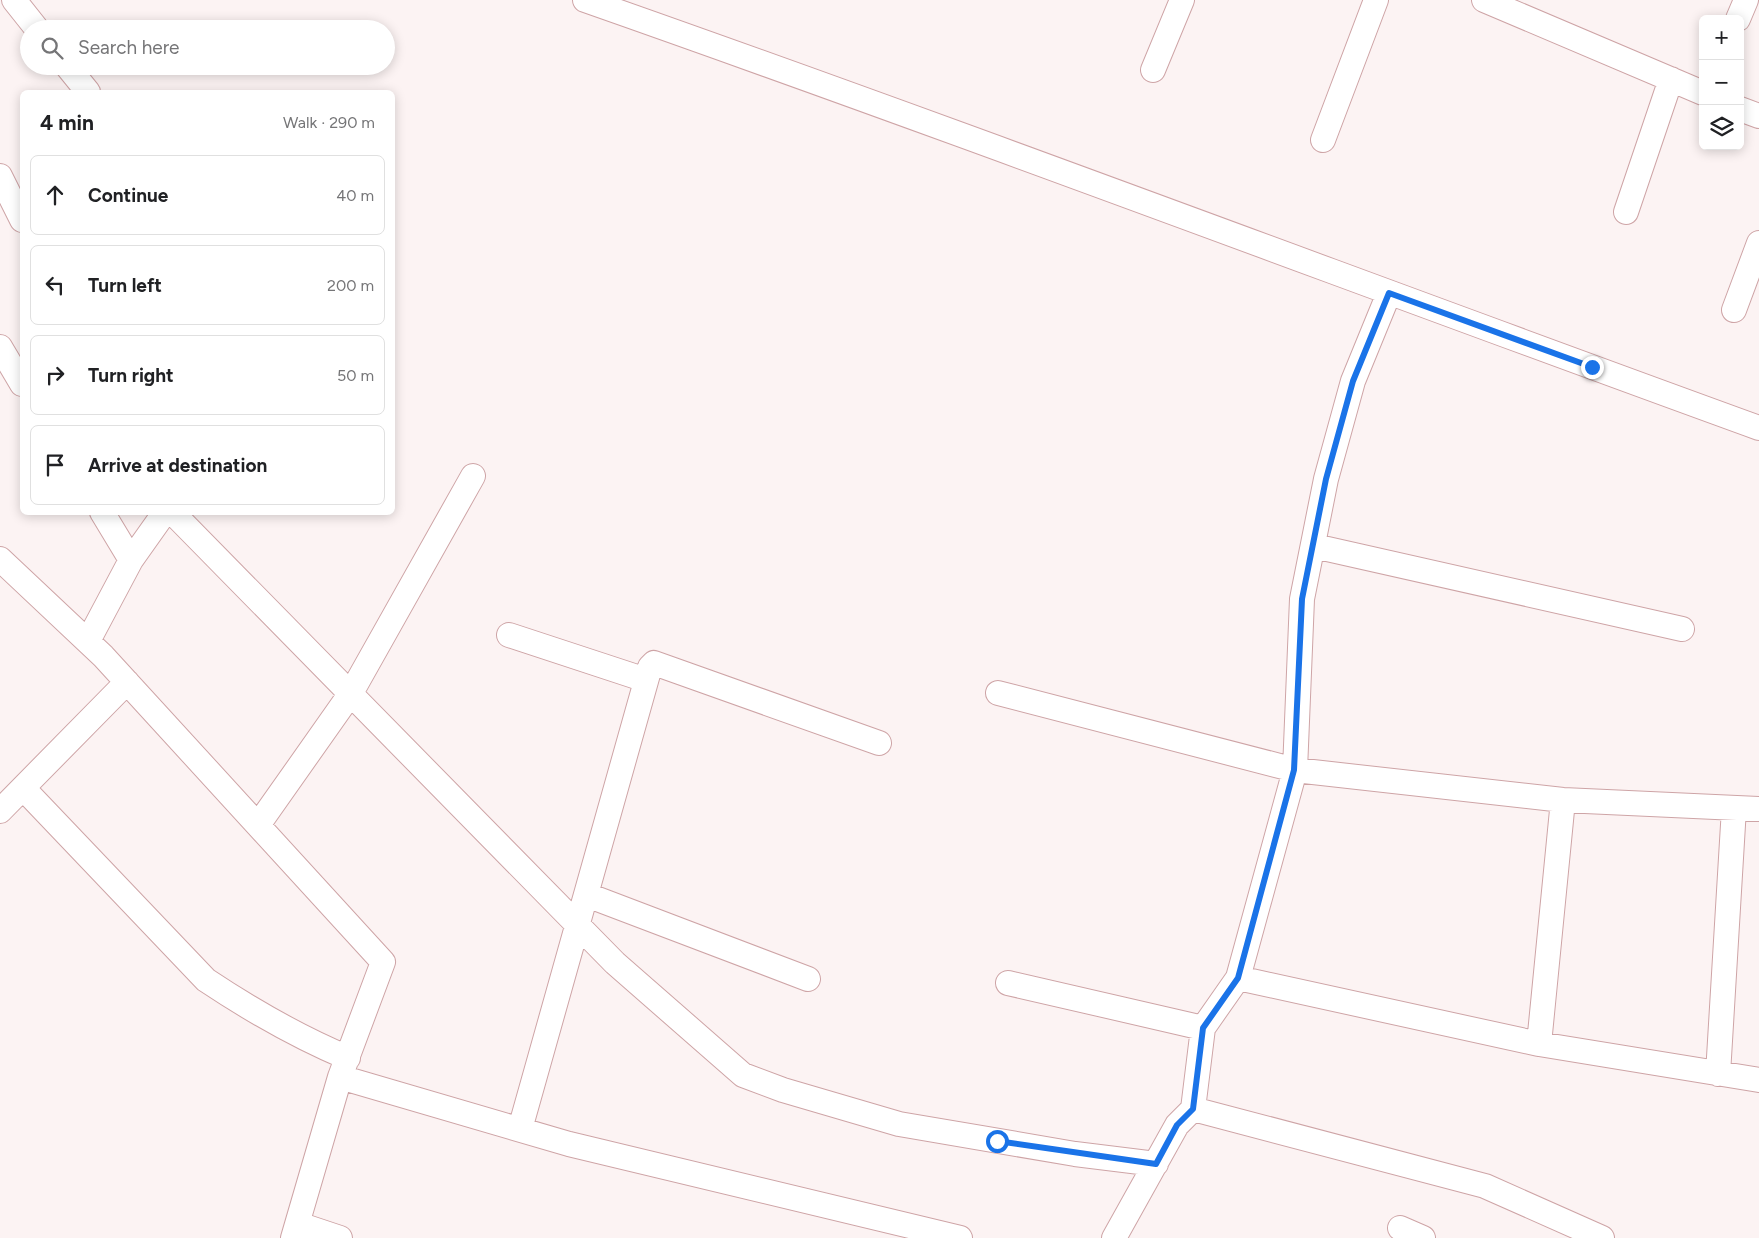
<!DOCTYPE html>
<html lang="en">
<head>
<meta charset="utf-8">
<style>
	body { margin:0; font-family:Figtree,sans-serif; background:#f6f6f6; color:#202124 }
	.controls { position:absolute; right:15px; top:15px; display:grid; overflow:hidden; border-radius:8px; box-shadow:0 2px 12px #0003 }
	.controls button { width:45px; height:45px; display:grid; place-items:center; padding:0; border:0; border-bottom:1px solid #e0e0e0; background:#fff; color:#202124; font:25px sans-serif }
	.stop { position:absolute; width:15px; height:15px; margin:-11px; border:4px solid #1a73e8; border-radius:50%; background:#fff }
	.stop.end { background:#1a73e8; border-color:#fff; box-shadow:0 1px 5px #0008 }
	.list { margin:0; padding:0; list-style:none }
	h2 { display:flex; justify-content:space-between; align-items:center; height:65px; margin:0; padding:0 20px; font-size:21px }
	h2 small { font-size:16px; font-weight:400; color:#757577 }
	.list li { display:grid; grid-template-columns:32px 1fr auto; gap:15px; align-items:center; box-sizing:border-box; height:80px; margin:0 10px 10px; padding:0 10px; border:1px solid #e0e0e0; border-radius:8px }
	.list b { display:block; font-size:19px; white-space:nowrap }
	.list em { font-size:16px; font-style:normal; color:#757577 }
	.icon { flex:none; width:28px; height:28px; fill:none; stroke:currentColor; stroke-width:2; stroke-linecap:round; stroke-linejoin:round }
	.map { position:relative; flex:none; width:1759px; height:1238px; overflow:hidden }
	.search { position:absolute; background:#fff; box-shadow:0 2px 12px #0003; left:20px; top:20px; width:375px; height:55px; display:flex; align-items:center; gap:12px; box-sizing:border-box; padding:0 18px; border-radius:28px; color:#757577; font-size:19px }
	.panel { position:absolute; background:#fff; box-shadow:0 2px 12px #0003; left:20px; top:90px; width:375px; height:425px; border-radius:8px }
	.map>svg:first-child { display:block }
</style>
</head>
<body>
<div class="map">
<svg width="1759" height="1238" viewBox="0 0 1759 1238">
	<rect width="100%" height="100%" fill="#fcf3f3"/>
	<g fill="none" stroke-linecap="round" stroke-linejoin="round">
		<!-- minor casing -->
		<g stroke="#cea4a6" stroke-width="26">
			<path id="minor" d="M14,0L37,29
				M585,0C978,138 1368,286 1759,428
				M1484,0L1703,93
				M1738,19L1746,0
				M67,66L88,92
				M1153,70L1182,0
				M1740,109L1759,116
				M1323,140L1376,0
				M0,176L22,220
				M1626,212L1671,79
				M1734,310L1759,243
				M0,347L22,384
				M102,512L131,560
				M172,512L615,963L743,1075L783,1090L899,1124L1075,1154L1156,1164
				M1314,546L1682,629
				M0,559L103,656L383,962L340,1077L293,1238
				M509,635L646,680
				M88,641L131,560L165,512
				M998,693L1295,770L1563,800L1759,809
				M23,788L206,980C251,1010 298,1037 348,1058
				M0,811L127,682
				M258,825L351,693L473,476
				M587,895L808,979
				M1238,978L1539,1044L1759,1080
				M1008,983L1203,1028
				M1539,1044L1563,800
				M1718,1074L1734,808
				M340,1077L569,1144L960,1238
				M1193,1109L1485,1186L1602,1238
				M520,1129L650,667L654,663L879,743
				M298,1224L340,1238
				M1400,1228L1423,1238
				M1114,1238L1177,1125L1193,1109L1203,1028L1238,978L1295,770L1302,599L1326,479L1353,381L1389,293"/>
		</g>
		<!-- minor -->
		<use href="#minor" stroke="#fff" stroke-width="24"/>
	</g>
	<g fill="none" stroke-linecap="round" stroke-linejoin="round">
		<!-- route -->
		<path stroke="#1a73e8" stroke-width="6" d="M997,1141L1156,1164L1177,1125L1193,1109L1203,1028L1238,978L1294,770L1302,599L1326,479L1353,381L1389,293L1592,367"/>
	</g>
</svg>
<div class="controls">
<button>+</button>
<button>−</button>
<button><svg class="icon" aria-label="layers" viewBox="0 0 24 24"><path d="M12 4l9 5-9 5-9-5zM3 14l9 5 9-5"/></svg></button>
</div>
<div class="stop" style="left:997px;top:1141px"></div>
<div class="stop end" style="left:1592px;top:367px"></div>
<div class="search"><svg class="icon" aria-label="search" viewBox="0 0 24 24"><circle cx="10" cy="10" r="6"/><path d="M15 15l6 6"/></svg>Search here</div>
<section class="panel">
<h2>4 min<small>Walk · 290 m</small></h2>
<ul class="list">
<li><svg class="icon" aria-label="ahead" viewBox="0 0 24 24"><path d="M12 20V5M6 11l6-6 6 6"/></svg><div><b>Continue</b></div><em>40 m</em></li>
<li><svg class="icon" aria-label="left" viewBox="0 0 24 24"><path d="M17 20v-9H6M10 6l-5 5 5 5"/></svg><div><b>Turn left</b></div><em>200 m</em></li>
<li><svg class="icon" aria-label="right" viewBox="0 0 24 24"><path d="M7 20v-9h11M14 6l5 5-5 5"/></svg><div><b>Turn right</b></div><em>50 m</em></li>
<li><svg class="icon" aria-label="arrive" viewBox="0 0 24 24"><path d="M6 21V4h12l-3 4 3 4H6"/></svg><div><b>Arrive at destination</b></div></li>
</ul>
</section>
</div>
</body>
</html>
